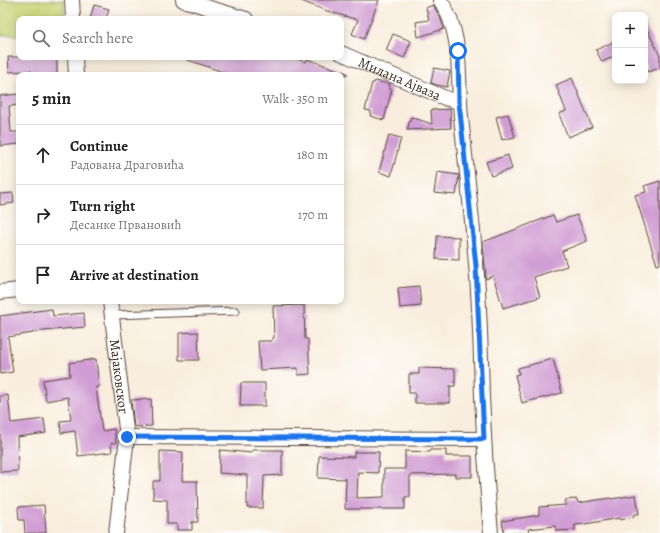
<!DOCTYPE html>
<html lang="en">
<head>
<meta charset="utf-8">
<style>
	body { margin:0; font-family:Alegreya,serif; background:#f2f2f2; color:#222 }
	.controls { position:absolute; right:12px; top:12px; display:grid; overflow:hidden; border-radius:8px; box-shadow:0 2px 10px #0003 }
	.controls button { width:36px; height:36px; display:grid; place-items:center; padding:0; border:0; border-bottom:1px solid #e0e0e0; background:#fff; color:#222; font:20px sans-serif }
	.stop { position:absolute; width:12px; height:12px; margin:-9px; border:3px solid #1a73e8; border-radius:50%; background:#fff }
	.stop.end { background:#1a73e8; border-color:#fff; box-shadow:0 1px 4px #0008 }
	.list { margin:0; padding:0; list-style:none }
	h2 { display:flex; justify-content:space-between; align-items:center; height:52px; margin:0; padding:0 16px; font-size:17px }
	h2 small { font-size:13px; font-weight:400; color:#767676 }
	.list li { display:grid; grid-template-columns:26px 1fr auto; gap:12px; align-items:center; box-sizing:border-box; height:60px; padding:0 16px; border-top:1px solid #e0e0e0 }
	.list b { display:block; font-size:15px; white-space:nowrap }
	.list p { margin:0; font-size:13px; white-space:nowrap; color:#767676 }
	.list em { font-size:13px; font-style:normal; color:#767676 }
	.icon { flex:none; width:22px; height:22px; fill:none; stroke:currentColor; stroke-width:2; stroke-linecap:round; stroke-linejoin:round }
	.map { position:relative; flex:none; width:660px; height:533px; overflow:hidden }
	.search { position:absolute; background:#fff; box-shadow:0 2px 10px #0003; left:16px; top:16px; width:328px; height:44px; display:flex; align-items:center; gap:10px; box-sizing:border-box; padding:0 14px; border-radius:8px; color:#767676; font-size:15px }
	.panel { position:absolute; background:#fff; box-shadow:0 2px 10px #0003; left:16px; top:72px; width:328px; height:232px; border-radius:8px }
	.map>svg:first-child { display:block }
</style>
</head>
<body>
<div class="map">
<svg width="660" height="533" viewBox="0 0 660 533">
	<rect width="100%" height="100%" fill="#fdfcf7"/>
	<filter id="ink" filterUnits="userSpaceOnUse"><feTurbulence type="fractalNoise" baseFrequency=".025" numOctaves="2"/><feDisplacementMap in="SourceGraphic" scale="8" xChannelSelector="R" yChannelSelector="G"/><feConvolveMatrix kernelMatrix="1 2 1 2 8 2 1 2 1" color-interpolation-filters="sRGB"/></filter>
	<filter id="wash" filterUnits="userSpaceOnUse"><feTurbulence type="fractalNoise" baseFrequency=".012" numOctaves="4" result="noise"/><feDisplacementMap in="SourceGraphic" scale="16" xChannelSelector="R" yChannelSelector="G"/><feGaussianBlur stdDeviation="0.9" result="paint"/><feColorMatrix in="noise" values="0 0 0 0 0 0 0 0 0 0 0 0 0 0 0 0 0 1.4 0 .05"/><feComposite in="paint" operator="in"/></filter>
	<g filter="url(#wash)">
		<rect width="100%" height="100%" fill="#f9eede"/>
		<!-- green -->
		<path fill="#c5d375" stroke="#807e4a" d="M0,0H64V19H19V35H0Z"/>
		<g id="blocks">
			<!-- building -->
			<path fill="#d09dd4" d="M302,0H379L364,39L352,34L358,20L327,11L301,1Z
				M94,5L109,9L106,19H90Z
				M433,5L440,17L444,29L418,37L416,22L429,20L426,8Z
				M645,25L660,56V68L648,72L645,64Z
				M393,34L411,41L404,58L386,50Z
				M615,41V56L602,62L596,50Z
				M8,57H57V75H32L31,71L9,72Z
				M186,57H291L306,62L307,59L347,73V75H232L185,59Z
				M434,68L450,71L447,87L437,85L431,83Z
				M572,78L592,127L568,137L559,114L566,111L556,85Z
				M375,81L390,84L389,89H392L384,120L370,116L371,111L365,110L372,83H374Z
				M19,94V105L9,106L11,132H19V144L0,146V96Z
				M450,109L451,128L407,130L411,117L432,124L431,110Z
				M508,114L515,137L502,140L496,117Z
				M389,135L401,138L391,176L379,172Z
				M508,155L512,169L491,176L486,162Z
				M437,172L459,175L456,195L434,193Z
				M660,181V264L657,265L635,195L646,192L644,186Z
				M13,193L14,203L0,205V194Z
				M553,215L556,222L577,215L587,241L562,251L567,266L534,277L540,297L503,308L493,276L486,279L483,242Z
				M437,236L459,237V260L436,259Z
				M419,286L421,306L400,308L398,288Z
				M304,305L305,339H308L310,374L298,375V368L260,370L258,341H272V338H274L273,306Z
				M52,309L53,316L84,313L85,327L33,332V333L8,337L13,372L0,374V316Z
				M198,332L199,360H179V333Z
				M96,359L99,387H96L102,431L114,429L116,443H111L112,452L78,456L75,431L61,433L60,421L71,420L68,397L46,401L43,380L70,376L69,363Z
				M553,359L562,393L522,403L515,375L519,374L518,368Z
				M419,368L455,369V386H450V403H415V393H409V374H419Z
				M241,383H265V406H240Z
				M8,395L11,423L44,419L46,433L17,437L18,471L0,472V396Z
				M151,399L152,426L134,427L131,400Z
				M220,450L252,453V450H282V475L264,476L263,508H247V475L219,473Z
				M430,450H446V456H472V477H455V474L410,475V497H405V509H345L346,479L318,478L319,456L354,457V452H379L378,473L358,472L357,498L384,497V469H405V451L430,452Z
				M160,451L183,452L182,481H197L198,522H192V530H177V524H167V500L153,499V481H160Z
				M636,495L639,514H634V517L620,520V518L585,524L575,525V530L556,531L555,526L528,529L529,533H504L502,521L539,515V507L566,505L565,500L577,499L578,503L610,498L611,499Z
				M44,505L46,533H25L24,520H19L18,507Z"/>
		</g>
	</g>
	<g filter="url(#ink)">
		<use href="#blocks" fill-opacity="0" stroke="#58473b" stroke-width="1"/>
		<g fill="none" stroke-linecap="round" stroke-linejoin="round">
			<!-- service casing -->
			<g stroke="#58473b" stroke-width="9">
				<path id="service" d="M112,315L236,311"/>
			</g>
			<!-- minor casing -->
			<g stroke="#58473b" stroke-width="16">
				<g id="minor">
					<path d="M72,0L73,19"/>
					<path d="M183,0L246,19"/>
					<path d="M440,0C464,34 457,78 461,117C466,166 472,215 476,264C480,308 481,353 482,397C484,443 487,488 491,533"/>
					<path id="s1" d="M341,53L445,98L459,102"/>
					<path d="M75,57L76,75"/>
					<path d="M0,292L19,290"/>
					<path id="s2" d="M110,301L127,437L116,533"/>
					<path d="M127,437L484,439"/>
				</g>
			</g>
			<!-- service -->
			<use href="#service" stroke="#fff" stroke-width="7"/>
			<!-- minor -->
			<use href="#minor" stroke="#fff" stroke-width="14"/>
		</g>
	</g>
	<g fill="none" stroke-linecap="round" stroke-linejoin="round" filter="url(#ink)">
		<!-- route -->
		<path stroke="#1a73e8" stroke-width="5" d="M127,437L484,439L476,266L459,102L458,51"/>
	</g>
	<g text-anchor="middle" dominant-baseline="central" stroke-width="4" stroke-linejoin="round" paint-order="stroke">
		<!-- street labels -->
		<g font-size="14" fill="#3b2a1e" stroke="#fdfcf7">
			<text stroke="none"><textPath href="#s1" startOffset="64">Милана Ајваза</textPath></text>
			<text stroke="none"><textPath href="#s2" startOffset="76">Мајаковског</textPath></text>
		</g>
	</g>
</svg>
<div class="controls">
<button>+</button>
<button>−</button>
</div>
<div class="stop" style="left:458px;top:51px"></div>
<div class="stop end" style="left:127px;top:437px"></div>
<div class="search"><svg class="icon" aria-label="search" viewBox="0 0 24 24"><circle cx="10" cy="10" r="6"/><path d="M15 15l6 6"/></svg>Search here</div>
<section class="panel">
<h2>5 min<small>Walk · 350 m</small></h2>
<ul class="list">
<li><svg class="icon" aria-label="ahead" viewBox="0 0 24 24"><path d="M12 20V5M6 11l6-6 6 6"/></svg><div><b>Continue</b><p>Радована Драговића</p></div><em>180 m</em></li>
<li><svg class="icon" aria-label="right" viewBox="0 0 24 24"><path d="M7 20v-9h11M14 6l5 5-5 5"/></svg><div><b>Turn right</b><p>Десанке Првановић</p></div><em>170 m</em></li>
<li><svg class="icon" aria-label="arrive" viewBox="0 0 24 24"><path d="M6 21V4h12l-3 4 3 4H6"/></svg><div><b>Arrive at destination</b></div></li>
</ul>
</section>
</div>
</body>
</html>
